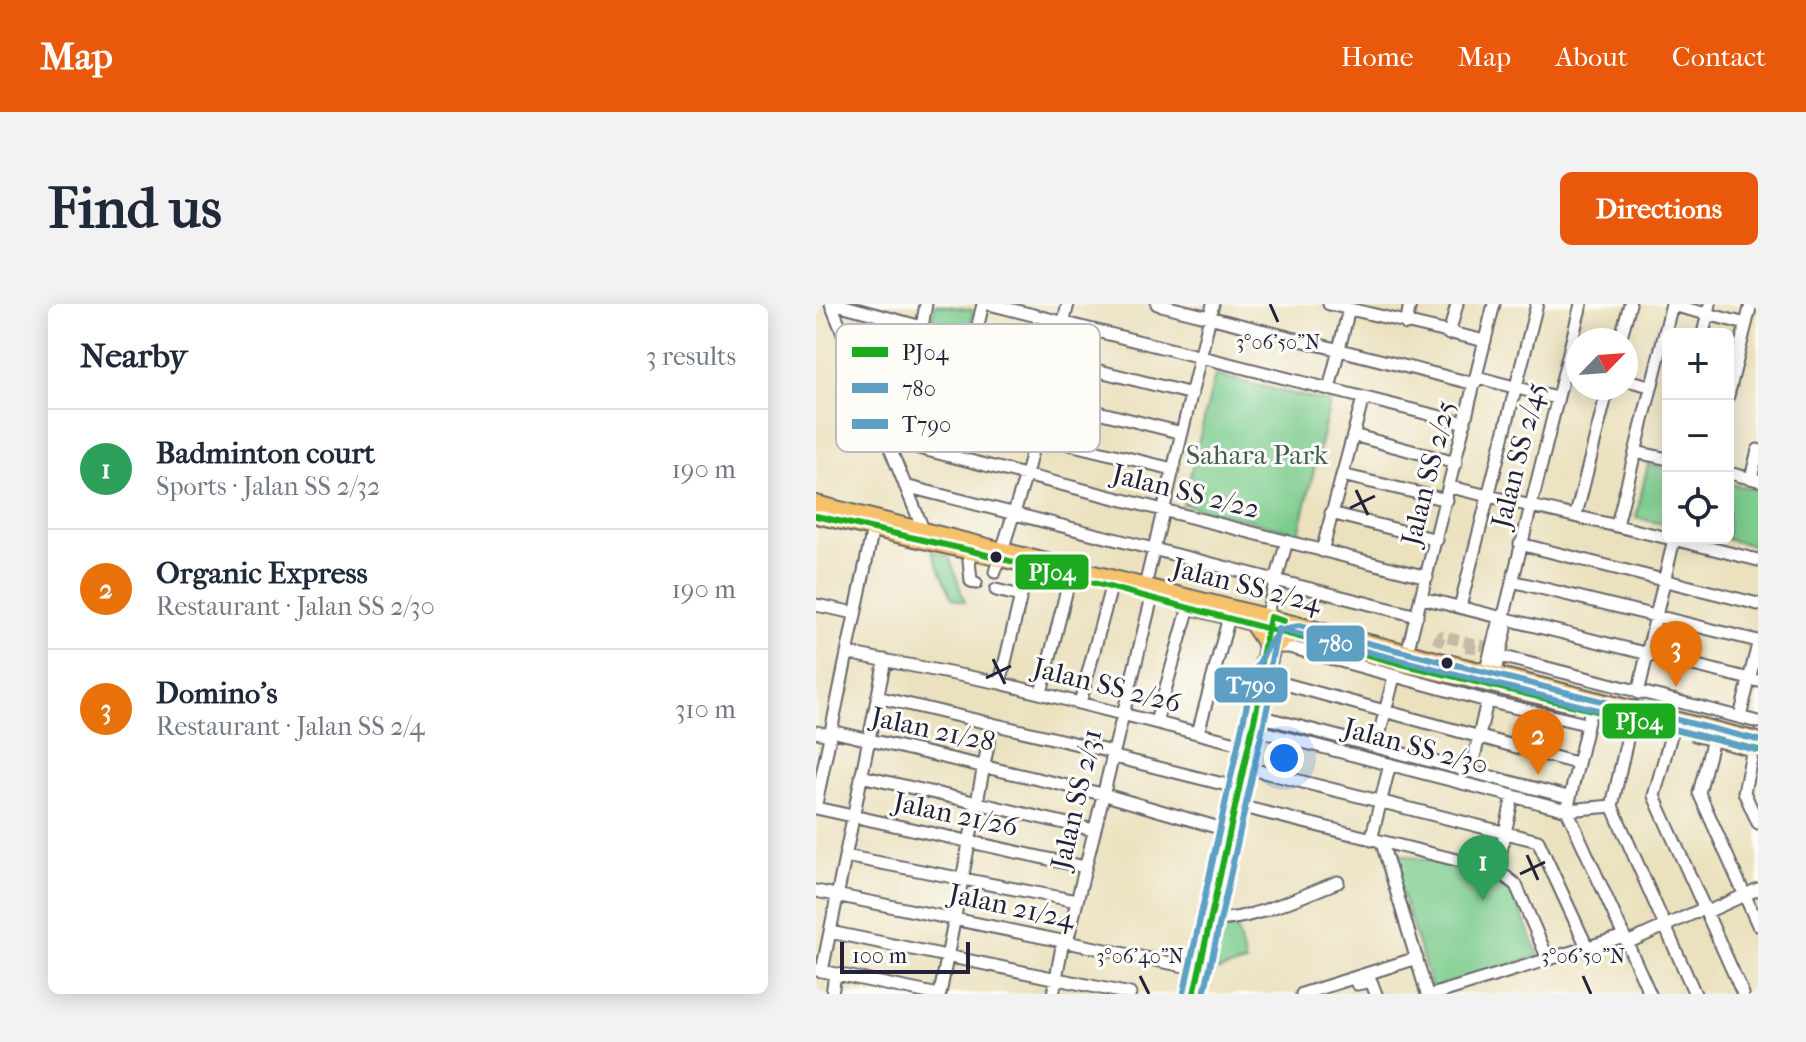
<!DOCTYPE html>
<html lang="en">
<head>
<meta charset="utf-8">
<style>
	body { margin:0; font-family:"IM FELL French Canon",serif; background:#f2f2f3; color:#1f2937 }
	.controls { position:absolute; right:24px; top:24px; display:grid; overflow:hidden; border-radius:12px; box-shadow:0 4px 20px #0003 }
	.controls button { width:72px; height:72px; display:grid; place-items:center; padding:0; border:0; border-bottom:2px solid #e0e1e3; background:#fff; color:#1f2937; font:40px sans-serif }
	.compass { position:absolute; left:750px; top:24px; width:72px; height:72px; border-radius:50%; background:#fff; box-shadow:0 4px 20px #0003; rotate:65deg }
	.scale { position:absolute; left:24px; bottom:20px; width:130px; box-sizing:border-box; padding-left:8px; border:4px solid #22223b; border-top:0; font-size:22px; line-height:28px; white-space:nowrap; color:#22223b; -webkit-text-stroke:6px #fdfcf7; paint-order:stroke }
	.you { position:absolute; left:468px; top:454px; width:28px; height:28px; margin:-20px; border:6px solid #fff; border-radius:50%; background:#1a73e8; box-shadow:0 0 0 12px #1a73e833 }
	.badge { display:grid; place-items:center; width:52px; height:52px; border-radius:50%; background:#ea580c; color:#fff; font-size:26px; font-weight:700 }
	.pin { position:absolute; translate:-50% -66px; filter:drop-shadow(0 2px 4px #0008) }
	.pin::after { content:''; position:absolute; top:42px; width:28px; height:24px; background:inherit; clip-path:polygon(0 0,100% 0,50% 100%) }
	.list { margin:0; padding:0; list-style:none }
	h2 { display:flex; justify-content:space-between; align-items:center; height:104px; margin:0; padding:0 32px; font-size:34px }
	h2 small { font-size:26px; font-weight:400; color:#747a83 }
	.list li { display:grid; grid-template-columns:52px 1fr auto; gap:24px; align-items:center; box-sizing:border-box; height:120px; padding:0 32px; border-top:2px solid #e0e1e3 }
	.list b { display:block; font-size:30px; white-space:nowrap }
	.list p { margin:0; font-size:26px; white-space:nowrap; color:#747a83 }
	.list em { font-size:26px; font-style:normal; color:#747a83 }
	.icon { flex:none; width:44px; height:44px; fill:none; stroke:currentColor; stroke-width:2; stroke-linecap:round; stroke-linejoin:round }
	.map { position:relative; flex:none; width:942px; height:690px; overflow:hidden; border-radius:12px }
	header { display:flex; align-items:center; gap:48px; box-sizing:border-box; height:112px; padding:0 40px; background:#ea580c; color:#fff }
	header strong { font-size:38px }
	nav { display:flex; gap:44px; margin-inline-start:auto; font-size:28px }
	.intro { display:flex; align-items:center; justify-content:space-between; box-sizing:border-box; height:192px; padding:0 48px }
	h1 { margin:0; font-size:56px }
	.button { padding:20px 36px; border-radius:12px; background:#ea580c; color:#fff; font-size:28px; font-weight:700 }
	main { display:flex; gap:48px; padding:0 48px }
	aside { flex:1; background:#fff; border-radius:12px; box-shadow:0 4px 20px #0003 }
	.map>svg:first-child { display:block }
</style>
</head>
<body>
<header>
<strong>Map</strong>
<nav><a>Home</a><a>Map</a><a>About</a><a>Contact</a></nav>
</header>
<div class="intro"><h1>Find us</h1><a class="button">Directions</a></div>
<main>
<aside>
<h2>Nearby<small>3 results</small></h2>
<ul class="list">
<li><span class="badge" style="background:#2e9e5b">1</span><div><b>Badminton court</b><p>Sports · Jalan SS 2/32</p></div><em>190 m</em></li>
<li><span class="badge" style="background:#e8710a">2</span><div><b>Organic Express</b><p>Restaurant · Jalan SS 2/30</p></div><em>190 m</em></li>
<li><span class="badge" style="background:#e8710a">3</span><div><b>Domino's</b><p>Restaurant · Jalan SS 2/4</p></div><em>310 m</em></li>
</ul>
</aside>
<div class="map">
<svg width="942" height="690" viewBox="0 0 942 690">
	<rect width="100%" height="100%" fill="#fdfcf7"/>
	<filter id="ink" filterUnits="userSpaceOnUse"><feTurbulence type="fractalNoise" baseFrequency=".0125" numOctaves="2"/><feDisplacementMap in="SourceGraphic" scale="16" xChannelSelector="R" yChannelSelector="G"/><feConvolveMatrix kernelMatrix="1 2 1 2 8 2 1 2 1" color-interpolation-filters="sRGB"/></filter>
	<filter id="wash" filterUnits="userSpaceOnUse"><feTurbulence type="fractalNoise" baseFrequency=".006" numOctaves="4" result="noise"/><feDisplacementMap in="SourceGraphic" scale="32" xChannelSelector="R" yChannelSelector="G"/><feGaussianBlur stdDeviation="1.8" result="paint"/><feColorMatrix in="noise" values="0 0 0 0 0 0 0 0 0 0 0 0 0 0 0 0 0 1.4 0 .05"/><feComposite in="paint" operator="in"/></filter>
	<g filter="url(#wash)">
		<rect width="100%" height="100%" fill="#ebe1be"/>
		<!-- green -->
		<path fill="#7bcc8d" stroke="#4e7764" stroke-width="2" d="M119,0L157,6L152,38L113,30Z
			M399,71L514,99L483,229L367,200Z
			M832,160L852,165V221L820,214Z
			M912,179L942,186L941,242L905,234H912Z
			M116,247L133,252L149,298L136,294Z
			M573,548L680,572L695,585L723,652L616,684Z
			M420,623L430,659L395,668L402,626Z"/>
	</g>
	<g filter="url(#ink)">
		<g fill="none" stroke-linecap="round" stroke-linejoin="round">
			<!-- minor-tunnel -->
			<path stroke="#c3bba4" stroke-width="11" stroke-dasharray="11 5.5" stroke-linecap="butt" d="M613,355L625,332L676,344
				M653,365L655,339"/>
			<!-- minor casing -->
			<g stroke="#686569" stroke-width="15">
				<path id="minor" d="M15,0L107,225
					M21,0L106,23
					M173,0L649,119
					M341,0L659,80
					M513,0L669,37
					M856,1L930,20
					M590,20L594,0
					M633,30L641,0
					M887,30L894,0
					M159,36L376,90
					M804,36L814,0
					M34,46L366,129
					M99,63L110,0
					M660,73L740,94
					M149,75L167,0
					M810,76L834,82
					M513,85L533,5
					M53,92L357,165
					M912,92L935,0
					M537,131L640,159
					M71,136L611,273
					M103,144L122,68
					M820,148L852,155
					M912,169L942,176
					M526,171L631,196
					M935,174L942,146
					M89,182L601,312
					M634,183L852,234
					M515,209L621,236
					M760,211L792,84
					M801,221L856,0
					M853,234L942,256
					M704,240L942,300
					M152,246L155,277L160,279
					M506,247L547,94
					M179,268L210,171L252,0
					M696,277L942,337
					M329,282L397,0
					M180,286L205,292
					M606,294L942,377
					M0,301L39,309
					M644,303L721,0
					M450,312L471,237
					M459,343H473L671,397L770,420
					M31,349L184,379L432,442
					M591,349L678,0
					M684,352L942,418
					M448,371L444,363L451,333
					M447,374L760,459
					M668,374L681,323L687,315L765,0
					M678,376L690,325L687,315
					M184,379L212,262
					M225,389L254,273
					M822,389L858,235
					M61,393L296,448
					M264,399L295,283
					M775,405L751,506L834,690
					M439,411L752,493
					M924,413L942,340
					M816,414L796,502L879,690
					M340,418L373,303
					M857,424L838,492L927,690
					M436,425L751,506L796,502
					M15,427L286,490L414,527
					M0,428L14,431
					M382,429L413,313
					M897,435L883,489L942,621
					M560,443L578,373
					M937,445L928,488L942,519
					M295,452L423,484
					M443,467L722,537L771,643
					M655,467L671,397
					M45,472L278,526
					M0,500L57,224
					M419,501L681,566L700,581L732,655
					M0,504L269,563
					M555,536L574,460
					M566,539L611,690
					M29,552L261,597
					M681,566L697,492
					M0,587L383,665
					M891,608L942,585
					M394,615C429,620 489,590 522,578
					M14,628L314,690
					M251,638L336,293
					M811,639L889,604
					M1,666L118,690
					M6,667L69,356
					M541,680L555,677L560,690
					M16,690L19,670
					M124,690L176,420
					M237,690L247,637
					M378,690L447,374L453,366L460,336
					M486,690L601,654
					M619,690L808,632"/>
			</g>
			<!-- major casing -->
			<g stroke="#686569" stroke-width="18">
				<path id="major" d="M0,199L942,436
					M0,212L205,260
					M368,301L590,361L755,400
					M435,319L449,340
					M459,343L470,334L481,332
					M880,430L942,446"/>
			</g>
			<!-- minor -->
			<use href="#minor" stroke="#fff" stroke-width="11"/>
			<!-- major -->
			<use href="#major" stroke="#f5c16b" stroke-width="14"/>
			<!-- bus-1 casing -->
			<g stroke="#fdfcf7" stroke-width="12">
				<path id="bus-1" d="M0,212L152,246L590,361L942,446
					M378,690L448,371L444,363L454,313L468,317"/>
			</g>
			<!-- bus-2 casing -->
			<g stroke="#fdfcf7" stroke-width="12">
				<path id="bus-2" d="M388,690L458,373L454,362L462,325L940,446"/>
			</g>
			<!-- bus-3 casing -->
			<g stroke="#fdfcf7" stroke-width="12">
				<path id="bus-3" d="M368,688L438,368C453,346 452,325 483,322L942,436"/>
			</g>
			<!-- bus-1 -->
			<use href="#bus-1" stroke="#1caa1e" stroke-width="6"/>
			<!-- bus-2 -->
			<use href="#bus-2" stroke="#5da0c4" stroke-width="6"/>
			<!-- bus-3 -->
			<use href="#bus-3" stroke="#5da0c4" stroke-width="6"/>
		</g>
	</g>
	<!-- ticks -->
	<path fill="none" stroke="#22223b" stroke-width="3" d="M454,0L462,18M540,186L552,211M534,204L559,192M177,355L189,380M170,374L195,362M711,551L722,576M704,570L729,558M324,672L333,690M767,672L775,690"/>
	<!-- markers -->
	<g fill="#22223b" stroke="#fdfcf7" stroke-width="3">
		<circle cx="180" cy="253" r="7"/>
		<circle cx="631" cy="359" r="7"/>
	</g>
	<g text-anchor="middle" dominant-baseline="central" stroke-width="6" stroke-linejoin="round" paint-order="stroke">
		<!-- park labels -->
		<g font-size="28" fill="#415e58" stroke="#fdfcf7">
			<text x="441" y="150">Sahara Park</text>
		</g>
		<!-- street labels -->
		<g font-size="28" fill="#22223b" stroke="#fdfcf7">
			<text transform="translate(702 151) rotate(-76)">Jalan SS 2/45</text>
			<text transform="translate(612 169) rotate(-76)">Jalan SS 2/25</text>
			<text transform="translate(370 187) rotate(14)">Jalan SS 2/22</text>
			<text transform="translate(431 281) rotate(14)">Jalan SS 2/24</text>
			<text transform="translate(291 381) rotate(14)">Jalan SS 2/26</text>
			<text transform="translate(117 425) rotate(12)">Jalan 21/28</text>
			<text transform="translate(600 442) rotate(15)">Jalan SS 2/30</text>
			<text transform="translate(260 495) rotate(-77)">Jalan SS 2/31</text>
			<text transform="translate(140 510) rotate(12)">Jalan 21/26</text>
			<text transform="translate(196 602) rotate(12)">Jalan 21/24</text>
		</g>
	</g>
	<!-- legend -->
	<rect x="20" y="20" width="264" height="128" rx="12" fill="#fdfcf7" stroke="#bbbbbf" stroke-width="2"/>
	<rect x="36" y="43" width="36" height="10" fill="#1caa1e"/>
	<rect x="36" y="79" width="36" height="10" fill="#5da0c4"/>
	<rect x="36" y="115" width="36" height="10" fill="#5da0c4"/>
	<g font-size="22" fill="#22223b">
		<text x="86" y="56">PJ04</text>
		<text x="86" y="92">780</text>
		<text x="86" y="128">T790</text>
	</g>
	<g font-size="20" text-anchor="middle" fill="#22223b" stroke="#fdfcf7" stroke-width="6" stroke-linejoin="round" paint-order="stroke">
		<text x="462" y="45">3°06'50"N</text>
		<text x="324" y="659">3°06'40"N</text>
		<text x="767" y="659">3°06'50"N</text>
	</g>
	<g stroke="#fdfcf7" stroke-width="3">
		<rect x="198" y="249" width="76" height="38" rx="8" fill="#1caa1e"/>
		<rect x="489" y="320" width="61" height="39" rx="8" fill="#5da0c4"/>
		<rect x="397" y="362" width="76" height="38" rx="8" fill="#5da0c4"/>
		<rect x="785" y="398" width="76" height="38" rx="8" fill="#1caa1e"/>
	</g>
	<g font-size="22" text-anchor="middle" font-weight="bold" fill="#fff">
		<text x="236" y="276">PJ04</text>
		<text x="520" y="347">780</text>
		<text x="435" y="389">T790</text>
		<text x="823" y="425">PJ04</text>
	</g>
</svg>
<div class="controls">
<button>+</button>
<button>−</button>
<button><svg class="icon" aria-label="locate" viewBox="0 0 24 24"><circle cx="12" cy="12" r="6"/><path d="M12 2v4M12 18v4M2 12h4M18 12h4"/></svg></button>
</div>
<svg class="compass" viewBox="-18 -18 36 36"><path d="M0-13l5 13h-10z" fill="#e53935"/><path d="M0 13l5-13h-10z" fill="#747a83"/></svg>
<div class="scale">100 m</div>
<div class="you"></div>
<div class="pin badge" style="left:667px;top:597px;background:#2e9e5b">1</div>
<div class="pin badge" style="left:722px;top:471px;background:#e8710a">2</div>
<div class="pin badge" style="left:860px;top:383px;background:#e8710a">3</div>
</div>
</main>
</body>
</html>
